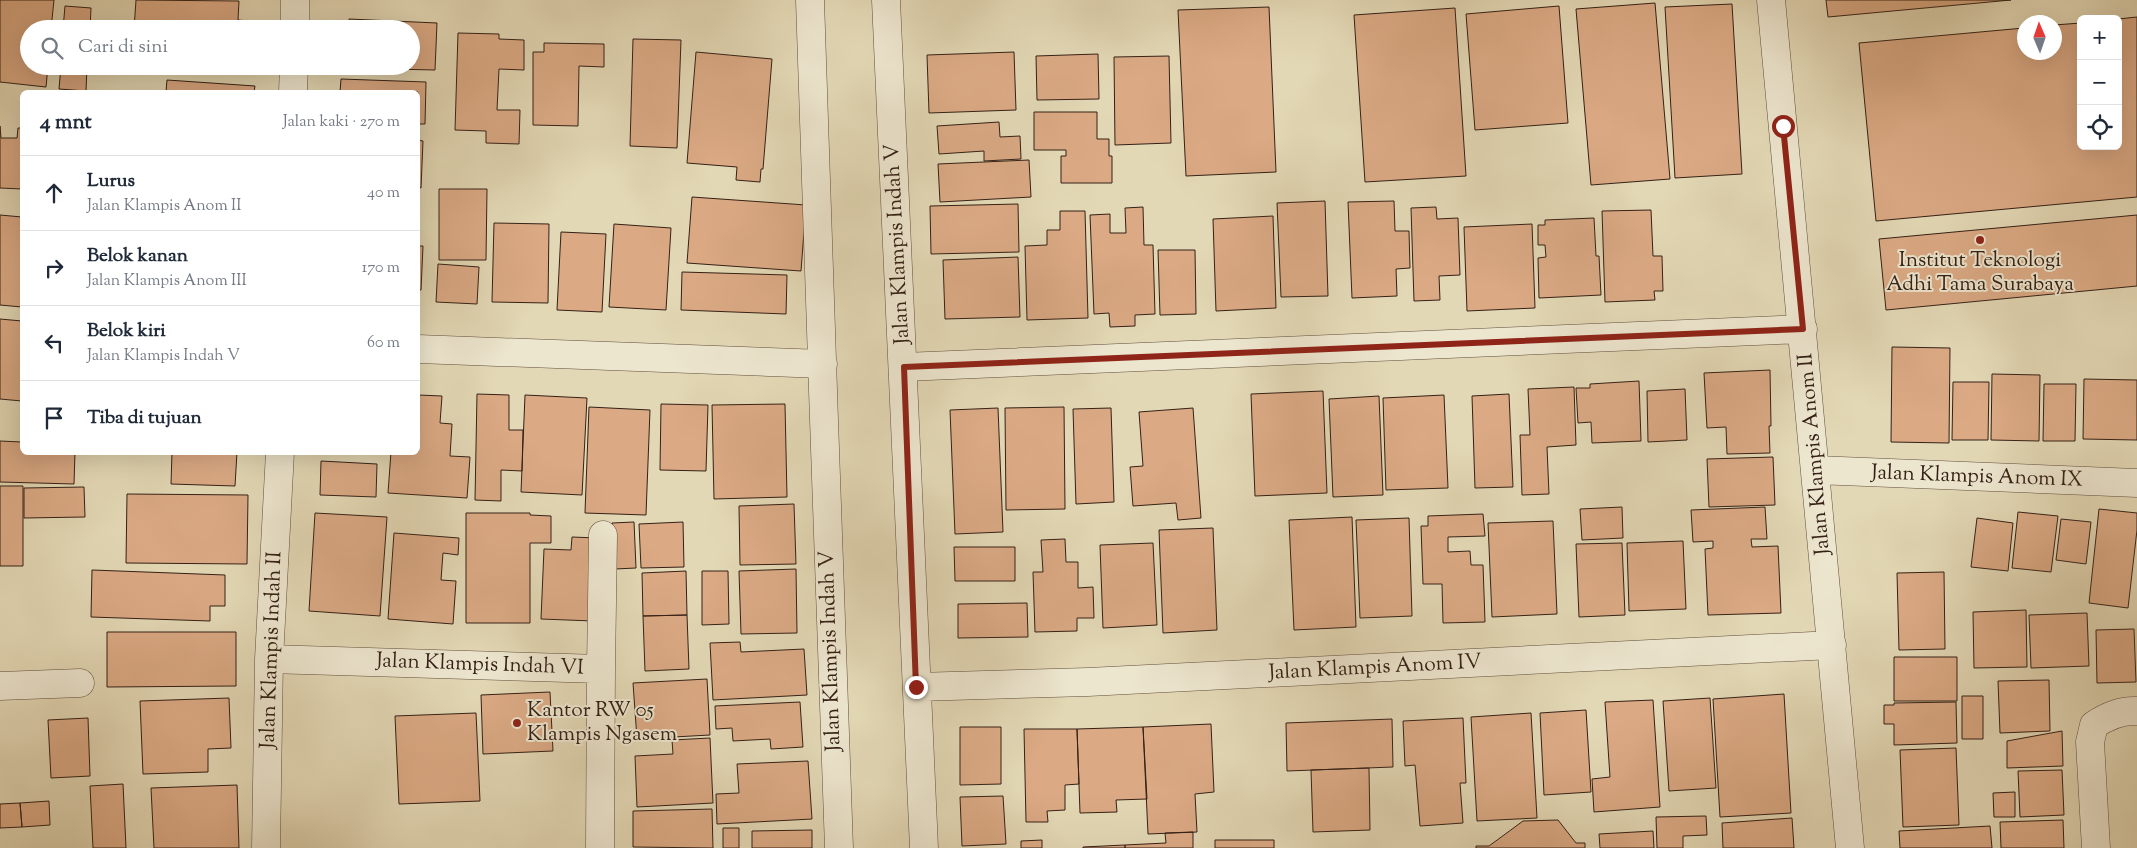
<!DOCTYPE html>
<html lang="id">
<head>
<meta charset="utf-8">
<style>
	body { margin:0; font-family:"Sorts Mill Goudy",serif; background:#f2f2f3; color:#1f2937 }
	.controls { position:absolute; right:15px; top:15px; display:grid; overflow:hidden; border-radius:8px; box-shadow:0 5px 20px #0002 }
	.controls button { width:45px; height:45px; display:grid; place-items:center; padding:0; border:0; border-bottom:1px solid #e0e1e3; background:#fff; color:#1f2937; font:25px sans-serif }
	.compass { position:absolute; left:2017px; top:15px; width:45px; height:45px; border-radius:50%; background:#fff; box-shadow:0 5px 20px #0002; rotate:358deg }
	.stop { position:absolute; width:15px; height:15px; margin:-11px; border:4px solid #8f2418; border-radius:50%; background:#fff }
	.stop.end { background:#8f2418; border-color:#fff; box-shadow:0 1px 5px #0008 }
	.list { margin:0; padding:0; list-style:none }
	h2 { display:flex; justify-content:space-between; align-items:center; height:65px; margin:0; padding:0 20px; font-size:21px }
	h2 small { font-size:16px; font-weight:400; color:#747a83 }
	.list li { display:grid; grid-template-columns:32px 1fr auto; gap:15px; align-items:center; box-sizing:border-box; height:75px; padding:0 20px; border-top:1px solid #e0e1e3 }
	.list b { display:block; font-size:19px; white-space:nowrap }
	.list p { margin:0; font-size:16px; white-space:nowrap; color:#747a83 }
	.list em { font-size:16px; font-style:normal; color:#747a83 }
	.icon { flex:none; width:28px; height:28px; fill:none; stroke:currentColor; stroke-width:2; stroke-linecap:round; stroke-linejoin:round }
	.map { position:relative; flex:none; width:2137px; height:848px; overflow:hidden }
	.search { position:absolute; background:#fff; box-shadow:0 5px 20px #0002; left:20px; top:20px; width:400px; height:55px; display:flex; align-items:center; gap:12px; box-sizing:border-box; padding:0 18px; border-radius:28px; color:#747a83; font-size:19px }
	.panel { position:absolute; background:#fff; box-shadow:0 5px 20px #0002; left:20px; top:90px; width:400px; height:365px; border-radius:8px }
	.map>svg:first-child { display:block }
</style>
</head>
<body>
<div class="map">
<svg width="2137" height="848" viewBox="0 0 2137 848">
	<rect width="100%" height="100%" fill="#e3d8b5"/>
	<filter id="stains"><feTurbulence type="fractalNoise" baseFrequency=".004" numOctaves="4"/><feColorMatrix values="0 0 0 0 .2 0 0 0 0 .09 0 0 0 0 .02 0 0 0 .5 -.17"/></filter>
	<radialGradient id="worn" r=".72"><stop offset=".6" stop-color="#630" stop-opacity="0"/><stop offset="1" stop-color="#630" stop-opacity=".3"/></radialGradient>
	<!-- building -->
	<path fill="#dbaa85" stroke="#342016" d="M0,0H54L51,29H29V66H48L46,87L0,82Z
		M136,0L239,1L238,20L248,21V29H134Z
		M1826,0H2011L1828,17Z
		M1655,3L1670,179L1591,185L1576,9Z
		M1732,4L1742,174L1675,178L1665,7Z
		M65,6L91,8L90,29H63Z
		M1559,6L1568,123L1475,130L1466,14Z
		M1269,7L1276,172L1186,176L1178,10Z
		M1455,8L1466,176L1365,182L1354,15Z
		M2137,17V197L1876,221L1859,43L2024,28V52H2054V25L2081,23V146H2118V19Z
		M349,19L437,23L435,70L347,68L411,66V29H349Z
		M458,33L499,34V39L524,40V70L499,69L497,110H520L519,144L486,143V131L455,130Z
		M633,39L681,40L677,148L630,146Z
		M544,43L604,44V67L579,66L578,126L533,125V52H544Z
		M696,52L772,59L763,169H761L760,182L736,180L737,167L687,163Z
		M1014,52L1016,110L929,113L927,55Z
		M1098,54L1099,99L1037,100L1036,56Z
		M1169,56L1171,143L1115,145L1114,57Z
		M61,66H87L86,91L59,89Z
		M138,66H215V72Z
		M341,79L426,82L425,124H418V92H340Z
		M167,80L255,86L254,92H166Z
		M1034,112H1097V139H1109V156H1112V183H1061V156H1066V150H1034Z
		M999,122L1000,137L1020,136L1021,159L984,161V151L939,154L937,126Z
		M0,126L1,138H17L18,128H22V189L0,188Z
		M418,140L423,141L421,188L418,187Z
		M1029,160L1031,197L940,202L938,164Z
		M439,189H487L486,260H439Z
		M692,197L806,205L801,271L687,263Z
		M1325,201L1328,296L1281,297L1277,203Z
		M1394,201L1395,231H1409L1410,268L1396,269L1397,296L1352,298L1348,202Z
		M1018,204L1019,252L931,254L930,206Z
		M1143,207L1144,245H1153L1155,314L1135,315V326L1110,327L1109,313L1094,314L1090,215L1110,214V233H1126L1125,208Z
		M1436,207L1437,219L1458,218L1460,275L1439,276L1440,300L1414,301L1411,208Z
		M1651,210L1653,256H1662L1663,291H1654L1655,300L1605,302L1602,211Z
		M1060,211H1085L1088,318L1027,320L1025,246L1047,245V230H1060Z
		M0,215L22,217V307L0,305Z
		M2137,215V286L1886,310L1879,239Z
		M1273,216L1276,308L1216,311L1213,219Z
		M1594,218L1596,256H1599L1601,295L1539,298L1538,258L1546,257L1545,245H1538V225H1545V220Z
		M494,223L549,224L548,303L492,302Z
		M614,224L671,228L666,310L609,307Z
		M1532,224L1535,308L1467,311L1464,227Z
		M561,232L606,234L602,312L557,310Z
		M418,246H423L421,290H418Z
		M1158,250H1195L1196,314L1160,315Z
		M1018,257L1020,317L945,319L943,260Z
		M438,264L479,267L477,304L436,302Z
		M682,272L787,275L786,314L681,310Z
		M0,319L22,321V401L0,399Z
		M1892,347L1950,348L1949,443L1891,442Z
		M1770,370L1771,426H1769L1770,453L1727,454L1726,427L1707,428L1704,373Z
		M1992,374L2040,375L2039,441L1991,440Z
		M2084,379L2137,380V440L2083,439Z
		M1639,381L1641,441L1592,443L1591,422L1578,423L1576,388H1590V384Z
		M1953,382H1989L1988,440H1952Z
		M2044,384H2076L2075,441H2043Z
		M1574,387L1576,445L1547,447L1549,494L1522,495L1520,435H1530L1528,389Z
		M1685,389L1687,440L1648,442L1647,391Z
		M1323,391L1327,493L1255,496L1251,394Z
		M477,394L509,395V430H523L522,471L501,470V501L475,500Z
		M1509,394L1513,487L1475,488L1472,396Z
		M418,395L442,396L440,423L452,424L450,456L470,457L467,498L388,493L391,452H418Z
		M525,395L587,398L582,495L521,492Z
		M1444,395L1448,488L1386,490L1383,398Z
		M1379,396L1383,495L1333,497L1329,399Z
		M661,404L708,405L706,471L660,470Z
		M785,404L787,497L714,499L712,405Z
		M589,407L650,410L646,515L585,513Z
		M1064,407L1065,509L1006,510L1005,408Z
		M998,408L1003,532L955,534L950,410Z
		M1111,408L1114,502L1076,504L1073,409Z
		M1193,408L1201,518L1178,520L1176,503L1133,506L1130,467L1143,466L1139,412Z
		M0,441L22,442V452H75L74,484L0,482Z
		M172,452H237L235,486L171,484Z
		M1773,457L1775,505L1709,507L1707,459Z
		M321,461L377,464L376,497L320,495Z
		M0,486H23V566H0Z
		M84,487L85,517L24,518V488Z
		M127,494L248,495L247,564L126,563Z
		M794,504L796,564L740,565L739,506Z
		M1622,507L1623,538L1582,540L1580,509Z
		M1765,507L1767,539H1751L1752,547L1778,546L1781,613L1708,615L1705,549L1713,548V541L1693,542L1691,510Z
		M2099,509L2137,513V530L2128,608L2089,603Z
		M2018,512L2058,516L2051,572L2012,568Z
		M315,513L387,517L380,616L309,611Z
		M466,513H530V515L551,516V543H530V623H466Z
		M1483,514L1485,536L1448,537V552L1470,551L1471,565H1483L1485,622L1443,623L1442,584H1423L1421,526H1428V516Z
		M1352,517L1356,627L1294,630L1289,520Z
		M1409,518L1412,616L1360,618L1356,520Z
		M1977,518L2013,523L2008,571L1971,567Z
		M2061,519L2091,522L2086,564L2056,560Z
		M1553,521L1557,614L1492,617L1488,523Z
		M634,522L636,568L615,569L612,523Z
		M683,522L684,567L641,568L639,524Z
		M1213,528L1217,630L1163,633L1159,530Z
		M394,533L459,538L458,555L443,553L441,580L456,581L453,624L388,619Z
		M572,537L597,538L593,621L541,619L544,549L571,550Z
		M1065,539L1066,562H1078V588L1093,587L1094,618H1077V631L1035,632L1033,572H1043L1041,540Z
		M1683,541L1686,609L1629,611L1627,543Z
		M1153,543L1157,625L1103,628L1100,545Z
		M1622,543L1625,615L1579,617L1576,544Z
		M954,547H1015V581H955Z
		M796,569L797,633L741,634L739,571Z
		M92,570L225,575V606H210V621L91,617Z
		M686,571L687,615L643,616L642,573Z
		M702,571H728L729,624L702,625Z
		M1944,572L1945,649L1899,650L1897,573Z
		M1027,603L1028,637L958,638V604Z
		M2026,610L2027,667L1974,668L1973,612Z
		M2087,613L2089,666L2031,668L2029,615Z
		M687,615L689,669L645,671L643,616Z
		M2134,629L2136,682L2097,683L2096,630Z
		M107,632H236V686L107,687Z
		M740,642L741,652L804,649L807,695L713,700L710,643Z
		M1894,657H1957V701H1894Z
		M707,679L710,735L637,739L633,683Z
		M2049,680L2050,731L2000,733L1998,681Z
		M550,692L553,751L483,754L481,695Z
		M1784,694L1791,813L1720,817L1713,699Z
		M1962,696H1983V739H1962Z
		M229,698L231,748L208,749V772L143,774L140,701Z
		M1710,698L1716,788L1669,791L1663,701Z
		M1653,700L1660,807L1594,812L1592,779L1610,777L1605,702Z
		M800,702L803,747L771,749L770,739L733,741L732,728L716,729L715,706Z
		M1956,702L1957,743L1894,745V724H1884V705H1894V703Z
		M1586,710L1591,792L1544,795L1540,713Z
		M476,713L480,801L399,804L395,716Z
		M1531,713L1537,818L1477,821L1471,717Z
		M88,718L90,776L51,778L48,720Z
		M1463,718L1466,783H1460L1463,823L1420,826L1415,765L1405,766L1403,721Z
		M1392,719L1393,767L1287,771L1286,723Z
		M1211,724L1214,792L1195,794L1197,832L1148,834L1143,727Z
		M960,727H1001V784L960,785Z
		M1143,727L1147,799L1116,800L1117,812L1080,813L1077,729Z
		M1024,729H1077L1079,784L1065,785V810L1047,811L1048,822H1026Z
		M2062,731L2063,766L2007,768V741Z
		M710,738L713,803L637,807L635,756L673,754L672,740Z
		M1956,748L1959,825L1903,827L1900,750Z
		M808,761L812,819L717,824L716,794L739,793L737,764Z
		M1369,768L1370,830L1313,832L1311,770Z
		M2062,770L2064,815L2020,817L2018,771Z
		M123,784L126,848H93L90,786Z
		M237,785L239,848H154L151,788Z
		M2015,792V817H1994L1993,793Z
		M1003,796L1006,844L962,846L960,797Z
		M49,801L50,825L22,827L20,803Z
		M20,803L22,827L0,828V804Z
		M712,809L713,848L633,847V811Z
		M1706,816L1707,835L1683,836V848H1657L1656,817Z
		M1792,818L1794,848H1723L1722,823Z
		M1558,820L1576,843H1585V848H1476V846H1489L1523,821Z
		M2063,820L2064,848H2001L2000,822Z
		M1990,826L1992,848H1900L1899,831Z
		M723,828H739V848H723Z
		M812,830V848H752V831Z
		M1653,831L1654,848H1600L1599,834Z
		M1193,832V848H1125V845L1166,843L1165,833Z
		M1042,840V848H1021V841Z
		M1215,840H1274V848H1215Z
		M1125,845V848H1083V847Z"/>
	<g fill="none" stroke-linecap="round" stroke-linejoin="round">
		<!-- minor casing -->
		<g stroke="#604e3e" stroke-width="29">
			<path id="minor" d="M810,0C821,283 827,565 839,848
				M886,0L924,848
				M1771,0L1850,848
				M295,29V0
				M293,92L294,66
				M418,349L823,364
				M904,367L1803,329
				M1816,470L2137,483
				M269,659L601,669L600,848
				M601,669L603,535
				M0,686L80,683
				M917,687L1088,682L1832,645
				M266,848L269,659L280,452
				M2096,848L2090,742L2094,725C2107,716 2120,710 2137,711"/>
		</g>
		<!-- minor -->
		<use href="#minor" stroke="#ede6cf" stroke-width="28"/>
	</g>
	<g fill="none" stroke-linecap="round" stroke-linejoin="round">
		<!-- route -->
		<path stroke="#8f2418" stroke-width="6" d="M916,687L904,367L1803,329L1783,126"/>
	</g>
	<!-- markers -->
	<g fill="#8f2418" stroke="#ede6cf" stroke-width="2">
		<circle cx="1980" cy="240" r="5"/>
		<circle cx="517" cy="723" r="5"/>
	</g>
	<g text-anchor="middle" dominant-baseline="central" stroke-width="4" stroke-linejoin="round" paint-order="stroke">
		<!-- street labels -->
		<g font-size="21" fill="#342016" stroke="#ede6cf">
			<text transform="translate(898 244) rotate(-93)">Jalan Klampis Indah V</text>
			<text transform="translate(1815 454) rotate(-95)">Jalan Klampis Anom II</text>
			<text transform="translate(1977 477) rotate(2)">Jalan Klampis Anom IX</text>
			<text transform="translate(272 650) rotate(-88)">Jalan Klampis Indah II</text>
			<text transform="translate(831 651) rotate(-92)">Jalan Klampis Indah V</text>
			<text transform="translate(480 665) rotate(2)">Jalan Klampis Indah VI</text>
			<text transform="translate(1375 668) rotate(-3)">Jalan Klampis Anom IV</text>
		</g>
		<!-- poi labels -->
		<g font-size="21" fill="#342016" stroke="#ede6cf">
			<text x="1980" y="261">Institut Teknologi<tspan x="1980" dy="24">Adhi Tama Surabaya</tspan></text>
			<text x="527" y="711" text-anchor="start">Kantor RW 05<tspan x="527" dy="24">Klampis Ngasem</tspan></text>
		</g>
	</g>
	<rect width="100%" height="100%" filter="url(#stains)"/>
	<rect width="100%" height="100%" fill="url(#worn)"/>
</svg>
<div class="controls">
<button>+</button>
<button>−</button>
<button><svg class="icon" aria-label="locate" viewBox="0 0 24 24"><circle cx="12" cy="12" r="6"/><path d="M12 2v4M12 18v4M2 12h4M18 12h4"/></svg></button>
</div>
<svg class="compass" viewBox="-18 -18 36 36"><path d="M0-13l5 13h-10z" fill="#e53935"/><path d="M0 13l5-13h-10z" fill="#747a83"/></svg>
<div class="stop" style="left:1783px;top:126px"></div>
<div class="stop end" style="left:916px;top:687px"></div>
<div class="search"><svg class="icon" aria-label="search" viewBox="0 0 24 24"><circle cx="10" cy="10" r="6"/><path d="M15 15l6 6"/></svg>Cari di sini</div>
<section class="panel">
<h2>4 mnt<small>Jalan kaki · 270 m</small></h2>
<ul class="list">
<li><svg class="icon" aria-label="ahead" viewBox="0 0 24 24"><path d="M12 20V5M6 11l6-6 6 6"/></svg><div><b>Lurus</b><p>Jalan Klampis Anom II</p></div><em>40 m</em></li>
<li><svg class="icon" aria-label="right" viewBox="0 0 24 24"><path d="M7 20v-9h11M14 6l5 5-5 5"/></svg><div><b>Belok kanan</b><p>Jalan Klampis Anom III</p></div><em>170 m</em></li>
<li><svg class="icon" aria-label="left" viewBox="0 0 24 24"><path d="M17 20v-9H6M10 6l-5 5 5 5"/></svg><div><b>Belok kiri</b><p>Jalan Klampis Indah V</p></div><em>60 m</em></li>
<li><svg class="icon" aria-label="arrive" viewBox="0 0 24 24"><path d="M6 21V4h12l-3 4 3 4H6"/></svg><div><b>Tiba di tujuan</b></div></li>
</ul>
</section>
</div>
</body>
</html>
